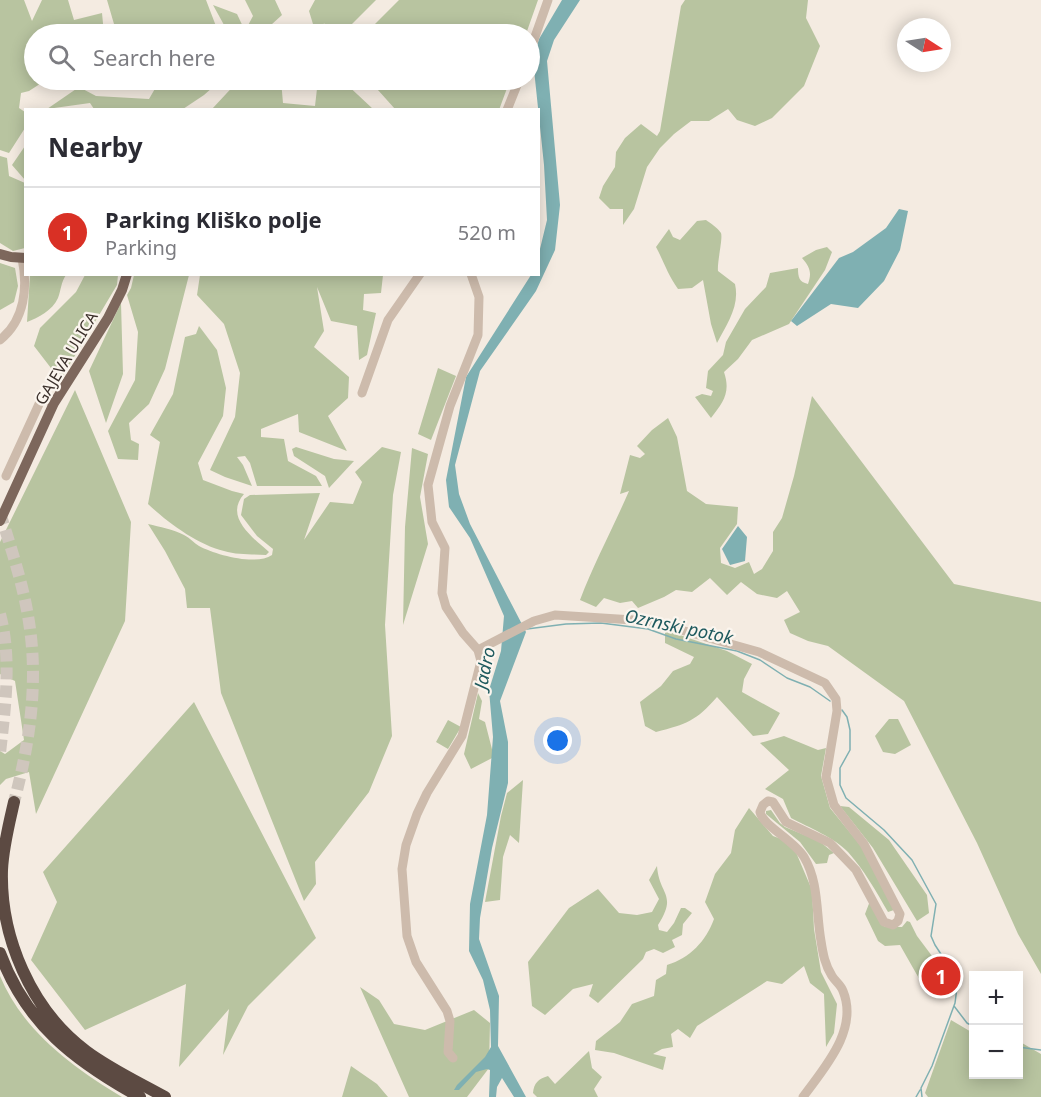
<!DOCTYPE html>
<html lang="en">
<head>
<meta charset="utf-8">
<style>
	body { margin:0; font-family:"Noto Sans",sans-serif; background:#f7f7f7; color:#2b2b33 }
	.controls { position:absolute; right:18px; bottom:18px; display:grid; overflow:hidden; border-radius:0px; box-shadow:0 3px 15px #0003 }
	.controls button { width:54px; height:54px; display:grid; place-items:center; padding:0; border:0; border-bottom:2px solid #e1e1e2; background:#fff; color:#2b2b33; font:30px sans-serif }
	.compass { position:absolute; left:897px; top:18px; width:54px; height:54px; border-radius:50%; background:#fff; box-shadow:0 3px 15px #0003; rotate:102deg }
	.you { position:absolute; left:558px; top:741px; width:21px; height:21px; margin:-15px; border:4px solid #fff; border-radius:50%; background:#1a73e8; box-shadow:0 0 0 9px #1a73e833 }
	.badge { display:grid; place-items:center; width:39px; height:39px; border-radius:50%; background:#d93025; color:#fff; font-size:20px; font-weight:700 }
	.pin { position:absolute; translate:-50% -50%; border:3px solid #fff; box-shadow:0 2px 6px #0006 }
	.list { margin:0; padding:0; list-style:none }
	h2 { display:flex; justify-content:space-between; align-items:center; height:78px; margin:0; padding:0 24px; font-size:26px }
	h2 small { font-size:20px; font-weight:400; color:#7c7c81 }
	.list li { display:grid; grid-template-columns:39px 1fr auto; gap:18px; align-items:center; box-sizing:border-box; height:90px; padding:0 24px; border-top:2px solid #e1e1e2 }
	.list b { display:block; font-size:22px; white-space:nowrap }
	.list p { margin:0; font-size:20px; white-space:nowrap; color:#7c7c81 }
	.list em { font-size:20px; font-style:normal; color:#7c7c81 }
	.icon { flex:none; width:33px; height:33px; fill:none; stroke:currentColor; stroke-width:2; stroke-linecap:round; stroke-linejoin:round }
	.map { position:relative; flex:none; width:1041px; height:1097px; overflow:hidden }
	.search { position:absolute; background:#fff; box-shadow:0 3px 15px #0003; left:24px; top:24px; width:516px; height:66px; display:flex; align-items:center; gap:15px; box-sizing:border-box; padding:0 21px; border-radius:33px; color:#7c7c81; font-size:22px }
	.panel { position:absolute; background:#fff; box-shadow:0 3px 15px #0003; left:24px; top:108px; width:516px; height:168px; border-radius:0px }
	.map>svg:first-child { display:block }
</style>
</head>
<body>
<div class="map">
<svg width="1041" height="1097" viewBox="0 0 1041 1097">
	<rect width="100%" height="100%" fill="#f4ebe1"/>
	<!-- green -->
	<path fill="#b8c4a0" d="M0,0H24L32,21L42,0H68L74,20L102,13L104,34H34V80H46L29,91L21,93L19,108L25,112V128L9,153L0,150Z
		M107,0H206L219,34H113L114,24Z
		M245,0H275L282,15L261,34H229L213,5L237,14L245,31L253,16Z
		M315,0H376L342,34H329L324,23L322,34H316L309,11Z
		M399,0H538L526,34H365Z
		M685,0H808L806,18L820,46L804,86L772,118L755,126L737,120L728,109L709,121H691L674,134L660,148L647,167L634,209L623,225V209H610L599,198L603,186L615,167L616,152L625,138L641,124L657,136L660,131L681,6Z
		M160,80H221L204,95L183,109H94L90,103L47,109L79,87L96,96L149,99Z
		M239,80H281L283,103L315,106L318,80H342L373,109H212Z
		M369,80H510L499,110L395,109Z
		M25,146V180L12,165Z
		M0,156L7,158L9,176L25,183V248L13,251L0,243Z
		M706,220C710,223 718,228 721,233C723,239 717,262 718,271L735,284C740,306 727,324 717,343L711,324L703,280L692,288L678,289C668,275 664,262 656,247L669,229L673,237L680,240L697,221Z
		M827,247L832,252L825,270L789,324L752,340L738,359L724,372C731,393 723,402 711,418L695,397L702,394L711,396L713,391L706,388L708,371L723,355L726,342L745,309L766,287L770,273L798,268C798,277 799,282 808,284C812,273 810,267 802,258L816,250Z
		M0,263L15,268L18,286L14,302L0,310Z
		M30,275H66C61,282 61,290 58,298C53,310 38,318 27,322Z
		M85,275H118L117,285L55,389L54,372L34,346L40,328L76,292Z
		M134,275H189L165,369L149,404L129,423L131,440L139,444L138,460L118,459L108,431L135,380L138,332L127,295L131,288Z
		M200,275H383L381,293L364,294L363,310L376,313L367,355L359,360L357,326L331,321L317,287L324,331L314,347L349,377L348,398L328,416L347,451L299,432L298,414L261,429V437L284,439L288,461L316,476L322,486H257L250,463L245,456L237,457L243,465L252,486L225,477L210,470L235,417L240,373L224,324L197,295Z
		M121,303L123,374L106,423L89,371Z
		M199,326L217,350L226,388L223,416L198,463L203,480L232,491L244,494C224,517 252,537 269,552L266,555C251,554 237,555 224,551C198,545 167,522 148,504L160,442L150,435L173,394L185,337L196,334Z
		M438,368L456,376L431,440L418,434Z
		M75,390L131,522L125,621L36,814L29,772L6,779L0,785V751L5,754L24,740L15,681L0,674V542Z
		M812,396L954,584L1041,602V974L1018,934L977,843L904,701L828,646L808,641L790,633L784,620L800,612L787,591L777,598L757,594L741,582L727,595L710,578L692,592L676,590L664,597L638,608L632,601L620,603L604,598L596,607L580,600C594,563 613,528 629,491L620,494L630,455L640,458L645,454L637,446L652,430L668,418L677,437L687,491L706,504L738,507L737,524L720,548L721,563L735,568L749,562L754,574L762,569L773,551V532L782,518L794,476Z
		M296,447L334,459L354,461L329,488L325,476L294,456L292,449Z
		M382,447L401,452L393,495L385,625L392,736L369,792L315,862L316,884L304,901L221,693L210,608H187L185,589L165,551L148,524C160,527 173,529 184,535C190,538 194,543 199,546C216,555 256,566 272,555L273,549L257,536L241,515L244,499L250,495L320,493L304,540L330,502L353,504L362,482L355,472Z
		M412,448L428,454L420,497L428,544L403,625L405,527Z
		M665,630L727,651L752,664L744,679L742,692L780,713L768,734L753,736L717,697C696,721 687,724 656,732L645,726L640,702L661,686L673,671L690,664L694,657L665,643Z
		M478,693L482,701L479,719L485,722L494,757L471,769L464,754Z
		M194,702L316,938L248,1006L223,1055L229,1009L179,1067L186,984L85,1030L31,960L57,902L43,872Z
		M889,719H898L911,745L895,754L883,752L875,736Z
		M448,720L461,727L448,749L436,742Z
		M784,736L818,750L826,748L821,776L830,808L861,846L894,910L888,912C876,891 864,870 848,852C835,838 808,827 791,818L783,799L765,789L789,770L760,743Z
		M523,780L519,843L510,835L503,857L500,900L485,902L501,816L507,793Z
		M840,806L849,807L889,840L927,895L929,913L917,921L873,848Z
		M749,808L773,836L784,840L795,850L812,890L814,929L821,972L837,1004L834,1033L826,1047L824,994L810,983L804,966L782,984L767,981L697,1026L690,1038L678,1029L671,1034L673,1047L662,1049L653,1054L666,1057L663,1070L614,1053L595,1050L596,1041L620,1022L632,1004L654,996L656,980L666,974L667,965C690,958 706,941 714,919L705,902L715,874L731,853L735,830Z
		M771,810L780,823L785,827L819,841L834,853L829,855L827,863L816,864L800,842L766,814V811Z
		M657,866C659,895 678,894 658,925L659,930L667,932L674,923L681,908H685L692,913L683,924L682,935L672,940L675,947L663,953L654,949L646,952L643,959L598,1003L589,996L593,984L573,989L545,1015L532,1006L528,962L569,908L598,889L619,913L637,915L652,912L659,899L649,880Z
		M870,901L880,922L885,927H902L907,921L910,922L917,936L932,956L931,971L927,979L921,982L900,945L885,946L878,941L865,914Z
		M0,976C23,1031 72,1067 122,1097H0Z
		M360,987L379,1000L394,1024L425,1030L474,1010L490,1023L489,1068L467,1097H409Z
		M951,1020L973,1033L974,1074H1018L1019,1045L1022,1043L1041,1054V1097H928L925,1093Z
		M589,1051L592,1068L602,1077L594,1089L598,1097H537L533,1093C534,1083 538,1079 548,1076L555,1084Z
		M351,1066L377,1084L388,1097H342Z"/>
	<!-- water -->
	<path fill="#7fb0b2" d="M562,0H580L554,40L547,61L560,205L555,250L536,291L480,371L455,465L459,494L470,524L526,632L500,701L508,742V783L492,848L480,918L479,939L499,996L498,1046L526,1097H514L502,1078L497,1087L496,1097H489L490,1070L487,1069L476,1072L459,1090H454L457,1085L485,1057L491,1047L490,1010L483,980L469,951L470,904L487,815L493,737L489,690L501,651L504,616L470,538L449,507L446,480L466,377L531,275L538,274L539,253L547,220L544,165L533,60L539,39Z
		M899,209L908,211L900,250L884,281L858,308L831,304L797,326L791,321L839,258L853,252L886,228Z
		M738,526L747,537L745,561L730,565L722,549Z"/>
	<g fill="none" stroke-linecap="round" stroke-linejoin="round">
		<!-- stream -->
		<path stroke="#7fb0b2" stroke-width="1.5" d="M527,629L566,624L601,623L648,629L676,639L737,651L760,660L787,678L810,687L830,701
			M842,710L847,717L850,730V750L840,768V785L846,798L884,830L912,860L936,904L931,936L935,945L958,980L955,1003L932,1066L921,1088L922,1097
			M954,1006L967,1023L974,1027
			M1018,1047L1041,1050
			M916,1097L920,1090"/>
		<!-- highway-tunnel -->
		<path stroke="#cfc6bd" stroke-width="12" stroke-dasharray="12 6" stroke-linecap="butt" d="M0,513C12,551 25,590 30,629C38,687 29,746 14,802
			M0,614C12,659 5,708 0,753"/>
		<!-- minor -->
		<path stroke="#cdbbac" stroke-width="9" d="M530,51L548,0
			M507,110L519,80
			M471,274L479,297L478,335L450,406L428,485L432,522L445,548L442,593L446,607L463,633L478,650L534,621L555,615L649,621L759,652L825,683L836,699L837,711L826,777L834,805L864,844L900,914L898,921L893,925L884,922L856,870L830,843L786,822L773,802L768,801L763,805L760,812C763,826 794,840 804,857C819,882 816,913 821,941C823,954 825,965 832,976C835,981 841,985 843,991C859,1030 824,1068 803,1097
			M0,340C25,320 28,287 22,258
			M362,393L388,320L420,274
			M6,476L40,402L46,400L54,403
			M453,1058L448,1052L450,1021L447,1011L416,962L407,936L402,869L406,845L417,814L427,793L462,736L481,661L478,650"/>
		<!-- major -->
		<path stroke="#7d675c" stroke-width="10" d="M0,254L11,257L26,258
			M0,521L54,403L108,318L122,290L127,274"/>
		<!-- highway -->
		<path stroke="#5c4a42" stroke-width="12" d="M14,802C9,824 3,847 2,870C0,937 31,1010 86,1051C110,1069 138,1082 165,1097
			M0,953C26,1024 75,1061 140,1097"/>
	</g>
	<g text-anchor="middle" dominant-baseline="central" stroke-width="4.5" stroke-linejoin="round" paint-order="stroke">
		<!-- street labels -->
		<g font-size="16" fill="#3b302b" stroke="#fbf5ee">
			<text transform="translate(66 358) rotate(-59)">GAJEVA ULICA</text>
		</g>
		<!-- water labels -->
		<g font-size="18" font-style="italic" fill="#1f5a5e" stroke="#fbf5ee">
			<text transform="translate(679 626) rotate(12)">Ozrnski potok</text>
			<text transform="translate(484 668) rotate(-78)">Jadro</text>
		</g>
	</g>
</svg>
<div class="controls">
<button>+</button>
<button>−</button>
</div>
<svg class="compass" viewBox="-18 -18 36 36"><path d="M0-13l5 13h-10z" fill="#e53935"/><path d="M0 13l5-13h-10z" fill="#7c7c81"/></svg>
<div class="you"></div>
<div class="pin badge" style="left:941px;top:976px">1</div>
<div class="search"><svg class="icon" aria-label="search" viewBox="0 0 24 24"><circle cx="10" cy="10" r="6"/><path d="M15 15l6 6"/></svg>Search here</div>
<section class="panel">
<h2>Nearby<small></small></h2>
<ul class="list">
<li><span class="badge">1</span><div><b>Parking Kliško polje</b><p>Parking</p></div><em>520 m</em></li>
</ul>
</section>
</div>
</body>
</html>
